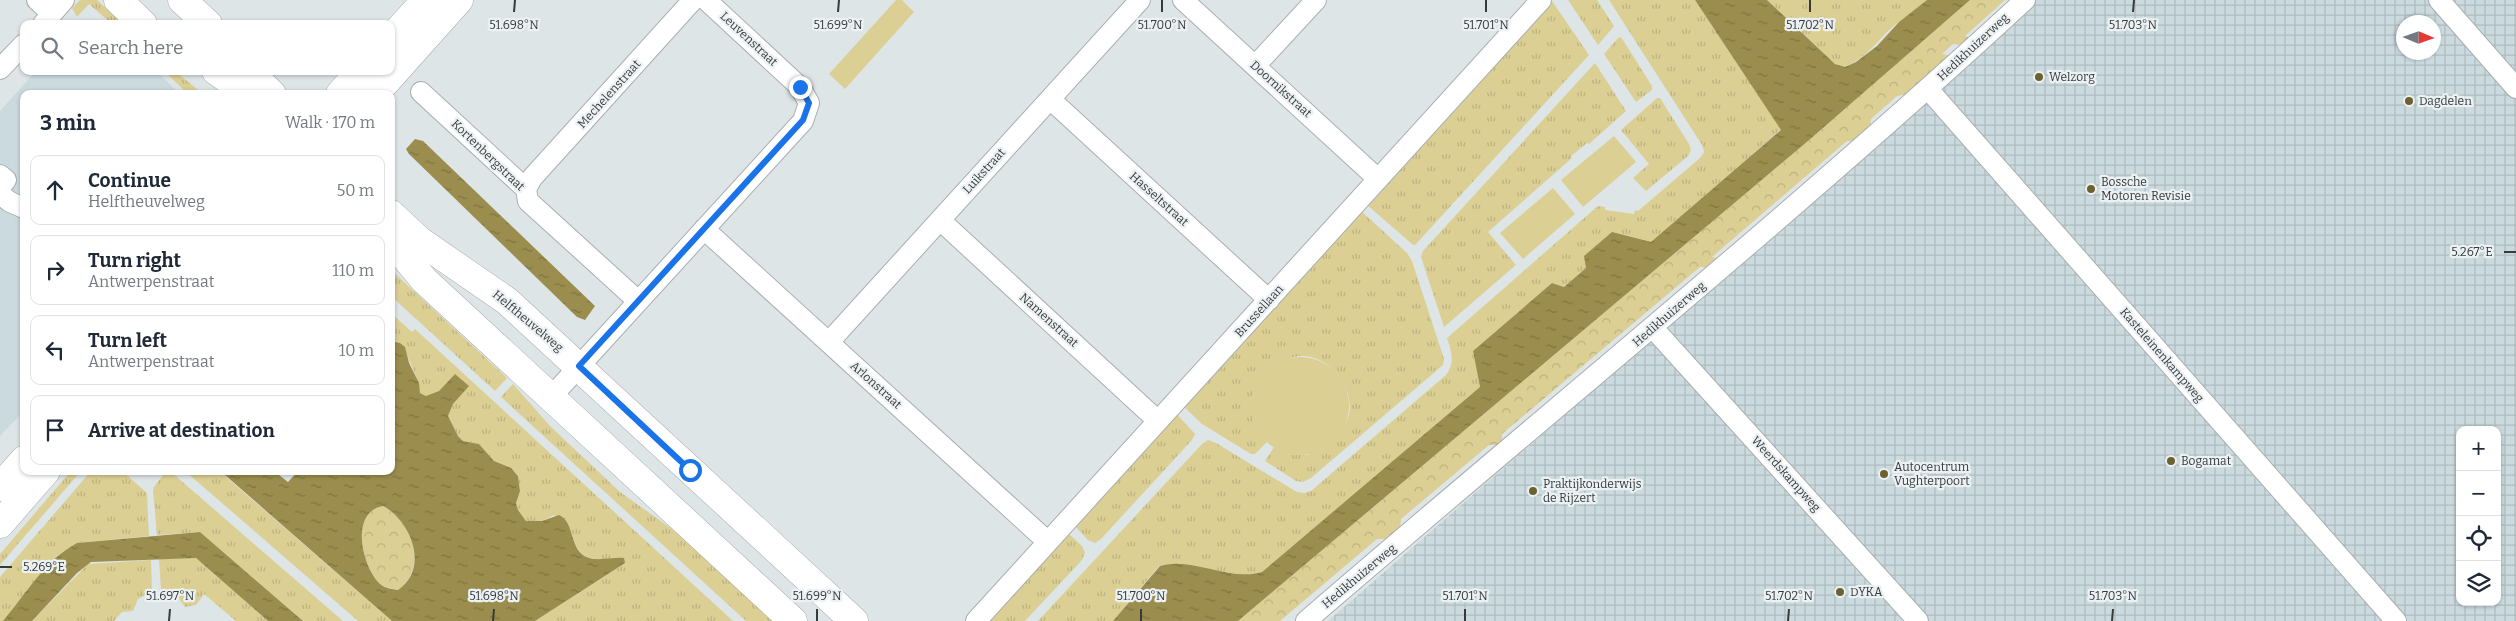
<!DOCTYPE html>
<html lang="en">
<head>
<meta charset="utf-8">
<style>
	body { margin:0; font-family:Bitter,serif; background:#f6f6f7; color:#1f2937 }
	.controls { position:absolute; right:15px; bottom:15px; display:grid; overflow:hidden; border-radius:10px; box-shadow:0 1px 4px #0004 }
	.controls button { width:45px; height:45px; display:grid; place-items:center; padding:0; border:0; border-bottom:1px solid #e0e1e3; background:#fff; color:#1f2937; font:25px sans-serif }
	.compass { position:absolute; left:2396px; top:15px; width:45px; height:45px; border-radius:50%; background:#fff; box-shadow:0 1px 4px #0004; rotate:92deg }
	.stop { position:absolute; width:15px; height:15px; margin:-11px; border:4px solid #1a73e8; border-radius:50%; background:#fff }
	.stop.end { background:#1a73e8; border-color:#fff; box-shadow:0 1px 5px #0008 }
	.list { margin:0; padding:0; list-style:none }
	h2 { display:flex; justify-content:space-between; align-items:center; height:65px; margin:0; padding:0 20px; font-size:21px }
	h2 small { font-size:16px; font-weight:400; color:#747a83 }
	.list li { display:grid; grid-template-columns:32px 1fr auto; gap:15px; align-items:center; box-sizing:border-box; height:70px; margin:0 10px 10px; padding:0 10px; border:1px solid #e0e1e3; border-radius:10px }
	.list b { display:block; font-size:19px; white-space:nowrap }
	.list p { margin:0; font-size:16px; white-space:nowrap; color:#747a83 }
	.list em { font-size:16px; font-style:normal; color:#747a83 }
	.icon { flex:none; width:28px; height:28px; fill:none; stroke:currentColor; stroke-width:2; stroke-linecap:round; stroke-linejoin:round }
	.map { position:relative; flex:none; width:2516px; height:621px; overflow:hidden }
	.search { position:absolute; background:#fff; box-shadow:0 1px 4px #0004; left:20px; top:20px; width:375px; height:55px; display:flex; align-items:center; gap:12px; box-sizing:border-box; padding:0 18px; border-radius:10px; color:#747a83; font-size:19px }
	.panel { position:absolute; background:#fff; box-shadow:0 1px 4px #0004; left:20px; top:90px; width:375px; height:385px; border-radius:10px }
	.map>svg:first-child { display:block }
</style>
</head>
<body>
<div class="map">
<svg width="2516" height="621" viewBox="0 0 2516 621">
	<defs>
		<pattern id="industrial-grid" width="8" height="8" patternUnits="userSpaceOnUse" patternTransform="scale(1.25)"><rect width="8" height="8" fill="#cbdadf"/><path d="M0 4h8M4 0v8" fill="none" stroke="#afbcc0"/></pattern>
		<pattern id="grass-tufts" width="24" height="20" patternUnits="userSpaceOnUse" patternTransform="scale(1.25)"><rect width="24" height="20" fill="#dbcf94"/><path d="M3 7l-1-3M5 7V3M7 7l1-3M15 17l-1-3M17 17v-4M19 17l1-3" fill="none" stroke="#bdb280"/></pattern>
		<pattern id="forest-crowns" width="20" height="18" patternUnits="userSpaceOnUse" patternTransform="scale(1.25)"><rect width="20" height="18" fill="#dbcf94"/><path d="M2 6a3 3 0 1 1 6 0M12 15a3 3 0 1 1 6 0" fill="none" stroke="#bdb280"/></pattern>
		<pattern id="water-ripples" width="26" height="14" patternUnits="userSpaceOnUse" patternTransform="scale(1.25)"><rect width="26" height="14" fill="#9a8d4d"/><path d="M2 4q2-2 4 0t4 0M15 11q2-2 4 0t4 0" fill="none" stroke="#7e7441"/></pattern>
	</defs>
	<rect width="100%" height="100%" fill="#dee5e7"/>
	<!-- built -->
	<path fill="#cbdadf" d="M36,71H156L180,94H24V411L0,436V111Z"/>
	<!-- industrial -->
	<path fill="url(#industrial-grid)" fill-rule="evenodd" d="M2029,0H2516V621H1328L1803,207ZM2404,22H2434V52H2404ZM2460,430H2497V602H2460Z"/>
	<!-- grass -->
	<path fill="url(#grass-tufts)" d="M80,0H97L123,24H112L89,4L77,17L72,8Z
		M1568,0H1597L1614,26L1598,45Z
		M1609,0H1695L1781,129L1651,243L1586,268L1564,287L1552,283L1473,351L1480,387L1262,572C1229,582 1193,556 1159,566L1113,621H1038L1202,444L1208,440L1216,443L1297,492L1304,493L1311,491L1446,375C1455,362 1452,353 1447,338L1598,206L1605,207V210L1634,214L1635,210L1638,211L1700,158L1704,152L1702,145Z
		M1767,0H1927C1918,8 1909,15 1899,22C1878,37 1872,55 1845,67L1835,64Z
		M1552,1L1589,55L1415,245L1412,244L1366,204Z
		M1621,37L1652,86V90L1636,102L1604,54L1618,38Z
		M1595,63L1626,111L1589,144L1587,143L1571,156L1572,158L1488,232L1516,265L1444,327L1421,257L1423,251Z
		M164,71H175L203,94H188Z
		M1657,98H1660L1689,144L1691,150L1688,156L1646,191L1633,178L1649,164L1621,130Z
		M1360,210L1407,253L1412,261L1444,359L1443,365L1311,478L1303,482L1296,481L1265,461L1274,447L1290,454L1308,455C1317,447 1341,432 1346,423C1362,392 1325,346 1291,358C1285,360 1278,366 1272,370C1260,377 1253,386 1252,400C1250,416 1255,431 1267,442L1255,454H1251L1202,424L1182,405Z
		M391,270L507,378L495,391L391,296Z
		M391,313L412,332L415,329L733,621H535L625,563L589,558L582,554L575,545L569,530L554,515L542,521H526L518,510L516,503L520,491L518,475L510,468L494,461L479,444L463,441L458,436L448,416L453,404L468,386L455,374L439,391L426,396L420,393C419,380 407,354 400,343L391,341Z
		M513,384L550,426L620,492L679,534L775,621H746L501,397Z
		M1175,412L1195,434L1192,440L1101,539L1095,543L1088,540L1073,524Z
		M71,471H81L0,565V554Z
		M91,471H122L147,493L149,536L77,543C48,559 28,590 8,616L3,621H0V577Z
		M166,471L171,472L343,621H303L200,532L157,535L153,491L154,487Z
		M185,471H228L225,476L392,621H358Z
		M1066,531L1082,546L1085,553L1082,560L1025,621H984Z
		M196,558L268,621H236L204,594L196,605L185,607L176,594L161,589L159,559Z
		M151,560L152,591L138,599L133,611L122,612L114,621H32L88,564Z"/>
	<!-- forest -->
	<path fill="url(#forest-crowns)" d="M1970,0H2005L1965,36L1975,39L1971,46L1953,44L1942,54L1954,56L1912,93L1897,96L1871,119L1870,135L1863,142L1847,141L1712,257L1722,259L1715,268L1700,267L1502,434V442L1499,445H1489L1401,519L1400,529L1387,539H1377L1280,621H1238L1808,141Z
		M383,506C412,522 429,567 398,590C392,589 386,589 380,584C362,567 349,512 383,506Z"/>
	<!-- park -->
	<path fill="#dbcf94" d="M896,0H902L914,12L845,89L829,74Z
		M1614,136L1636,162L1583,207L1561,180Z
		M1553,188L1575,214L1523,259L1500,233Z
		M1251 406a49 49 0 1 1 98 0a49 49 0 1 1-98 0Z"/>
	<!-- water -->
	<path fill="url(#water-ripples)" fill-rule="evenodd" d="M1695,0H1767L1835,64L1845,67L1856,62L1877,46L1899,22L1927,0H1970L1808,141L1238,621H1113L1160,566C1193,556 1229,582 1262,572L1480,387L1473,351L1552,283L1564,287L1586,268L1584,256L1612,232L1651,242L1781,130Z
		M415,139L423,141L595,306L585,320L577,317L409,154L406,149Z
		M391,341L400,343L405,347L409,363L419,383L420,393L426,396L439,391L455,374L469,386L453,404L448,416L458,436L463,441L479,444L494,461L511,468L518,476L520,491L516,503L518,510L526,521H542L559,515C576,523 568,551 589,558C599,561 613,557 624,558L625,563L535,621H392L225,475L228,471H274L288,482L298,471H391ZM383,506C411,521 430,568 398,590C392,589 386,589 380,584C362,567 349,512 383,506Z
		M200,532L303,621H268L196,558L91,562L77,573L32,621H3C26,594 45,560 77,543Z"/>
	<g fill="none" stroke-linecap="round" stroke-linejoin="round">
		<!-- street casing -->
		<g stroke="#a9afb1" stroke-width="22">
			<path id="street" d="M37,0L52,14
				M1183,0L1378,179
				M2439,0L2516,88
				M43,24L64,0
				M1255,66L1316,0
				M0,69L24,44
				M1928,89L2396,621
				M421,92L526,189L528,201L638,301
				M1050,99L1269,300
				M0,175L6,180L0,187
				M526,189L532,178L693,0
				M0,194L10,202L24,208
				M940,220L1158,421
				M704,229L1048,542
				M1653,328L1918,621
				M829,342L1140,0
				M552,396L803,121L809,103L800,87L706,0
				M976,621L1541,0
				M1306,621C1546,414 1792,215 2025,0"/>
		</g>
		<!-- secondary casing -->
		<g stroke="#a9afb1" stroke-width="29">
			<path id="secondary" d="M118,0L143,24
				M182,0L208,24
				M391,38L426,0
				M216,71L229,80L243,94
				M248,71L272,94
				M340,94L360,71
				M375,94L459,0
				M391,214L420,241L507,301L854,621
				M391,240L424,280L793,621
				M0,487L24,460
				M0,524L46,471"/>
		</g>
		<!-- street -->
		<use href="#street" stroke="#fff" stroke-width="20"/>
		<!-- secondary -->
		<use href="#secondary" stroke="#fff" stroke-width="28"/>
	</g>
	<g fill="none" stroke-linecap="round" stroke-linejoin="round">
		<!-- route -->
		<path stroke="#1a73e8" stroke-width="6" d="M690,470L579,366L803,120L809,103L800,87"/>
	</g>
	<!-- ticks -->
	<path fill="none" stroke="#373a3b" stroke-width="2" d="M514,12L515,0M838,12L839,0M1162,12V0M1486,12V0M1810,12V0M2133,12L2134,0M2504,252H2516M0,567H12M169,621L170,609M493,621L494,609M817,621V609M1141,621V609M1465,621V609M1788,621L1789,609M2112,621L2113,609"/>
	<!-- markers -->
	<g fill="#6c622f" stroke="#ecf2f4" stroke-width="2">
		<circle cx="2039" cy="77" r="5"/>
		<circle cx="2409" cy="101" r="5"/>
		<circle cx="2091" cy="189" r="5"/>
		<circle cx="2171" cy="461" r="5"/>
		<circle cx="1884" cy="474" r="5"/>
		<circle cx="1533" cy="491" r="5"/>
		<circle cx="1840" cy="592" r="5"/>
	</g>
	<g text-anchor="middle" dominant-baseline="central" stroke-width="4.5" stroke-linejoin="round" paint-order="stroke">
		<!-- street labels -->
		<g font-size="12" fill="#373a3b" stroke="#ecf2f4">
			<text transform="translate(749 39) rotate(43)">Leuvenstraat</text>
			<text transform="translate(1973 47) rotate(-43)">Hedikhuizerweg</text>
			<text transform="translate(1281 89) rotate(42)">Doornikstraat</text>
			<text transform="translate(609 94) rotate(-48)">Mechelenstraat</text>
			<text transform="translate(488 155) rotate(44)">Kortenbergstraat</text>
			<text transform="translate(984 171) rotate(-48)">Luikstraat</text>
			<text transform="translate(1159 199) rotate(42)">Hasseltstraat</text>
			<text transform="translate(1259 311) rotate(-48)">Brussellaan</text>
			<text transform="translate(1669 314) rotate(-41)">Hedikhuizerweg</text>
			<text transform="translate(1049 320) rotate(42)">Namenstraat</text>
			<text transform="translate(528 321) rotate(40)">Helftheuvelweg</text>
			<text transform="translate(2162 355) rotate(49)">Kasteleinenkampweg</text>
			<text transform="translate(876 385) rotate(42)">Arlonstraat</text>
			<text transform="translate(1786 474) rotate(48)">Weerdskampweg</text>
			<text transform="translate(1359 576) rotate(-40)">Hedikhuizerweg</text>
		</g>
		<!-- poi labels -->
		<g font-size="12" fill="#373a3b" stroke="#ecf2f4" text-anchor="start">
			<text x="2049" y="77">Welzorg</text>
			<text x="2419" y="101">Dagdelen</text>
			<text x="2101" y="182">Bossche<tspan x="2101" dy="14">Motoren Revisie</tspan></text>
			<text x="2181" y="461">Bogamat</text>
			<text x="1894" y="467">Autocentrum<tspan x="1894" dy="14">Vughterpoort</tspan></text>
			<text x="1543" y="484">Praktijkonderwijs<tspan x="1543" dy="14">de Rijzert</tspan></text>
			<text x="1850" y="592">DYKA</text>
		</g>
	</g>
	<g font-size="12" text-anchor="middle" fill="#373a3b" stroke="#ecf2f4" stroke-width="4.5" stroke-linejoin="round" paint-order="stroke">
		<text x="514" y="29">51.698°N</text>
		<text x="838" y="29">51.699°N</text>
		<text x="1162" y="29">51.700°N</text>
		<text x="1486" y="29">51.701°N</text>
		<text x="1810" y="29">51.702°N</text>
		<text x="2133" y="29">51.703°N</text>
		<text x="2472" y="256">5.267°E</text>
		<text x="44" y="571">5.269°E</text>
		<text x="170" y="600">51.697°N</text>
		<text x="494" y="600">51.698°N</text>
		<text x="817" y="600">51.699°N</text>
		<text x="1141" y="600">51.700°N</text>
		<text x="1465" y="600">51.701°N</text>
		<text x="1789" y="600">51.702°N</text>
		<text x="2113" y="600">51.703°N</text>
	</g>
</svg>
<div class="controls">
<button>+</button>
<button>−</button>
<button><svg class="icon" aria-label="locate" viewBox="0 0 24 24"><circle cx="12" cy="12" r="6"/><path d="M12 2v4M12 18v4M2 12h4M18 12h4"/></svg></button>
<button><svg class="icon" aria-label="layers" viewBox="0 0 24 24"><path d="M12 4l9 5-9 5-9-5zM3 14l9 5 9-5"/></svg></button>
</div>
<svg class="compass" viewBox="-18 -18 36 36"><path d="M0-13l5 13h-10z" fill="#e53935"/><path d="M0 13l5-13h-10z" fill="#747a83"/></svg>
<div class="stop" style="left:690px;top:470px"></div>
<div class="stop end" style="left:800px;top:87px"></div>
<div class="search"><svg class="icon" aria-label="search" viewBox="0 0 24 24"><circle cx="10" cy="10" r="6"/><path d="M15 15l6 6"/></svg>Search here</div>
<section class="panel">
<h2>3 min<small>Walk · 170 m</small></h2>
<ul class="list">
<li><svg class="icon" aria-label="ahead" viewBox="0 0 24 24"><path d="M12 20V5M6 11l6-6 6 6"/></svg><div><b>Continue</b><p>Helftheuvelweg</p></div><em>50 m</em></li>
<li><svg class="icon" aria-label="right" viewBox="0 0 24 24"><path d="M7 20v-9h11M14 6l5 5-5 5"/></svg><div><b>Turn right</b><p>Antwerpenstraat</p></div><em>110 m</em></li>
<li><svg class="icon" aria-label="left" viewBox="0 0 24 24"><path d="M17 20v-9H6M10 6l-5 5 5 5"/></svg><div><b>Turn left</b><p>Antwerpenstraat</p></div><em>10 m</em></li>
<li><svg class="icon" aria-label="arrive" viewBox="0 0 24 24"><path d="M6 21V4h12l-3 4 3 4H6"/></svg><div><b>Arrive at destination</b></div></li>
</ul>
</section>
</div>
</body>
</html>
